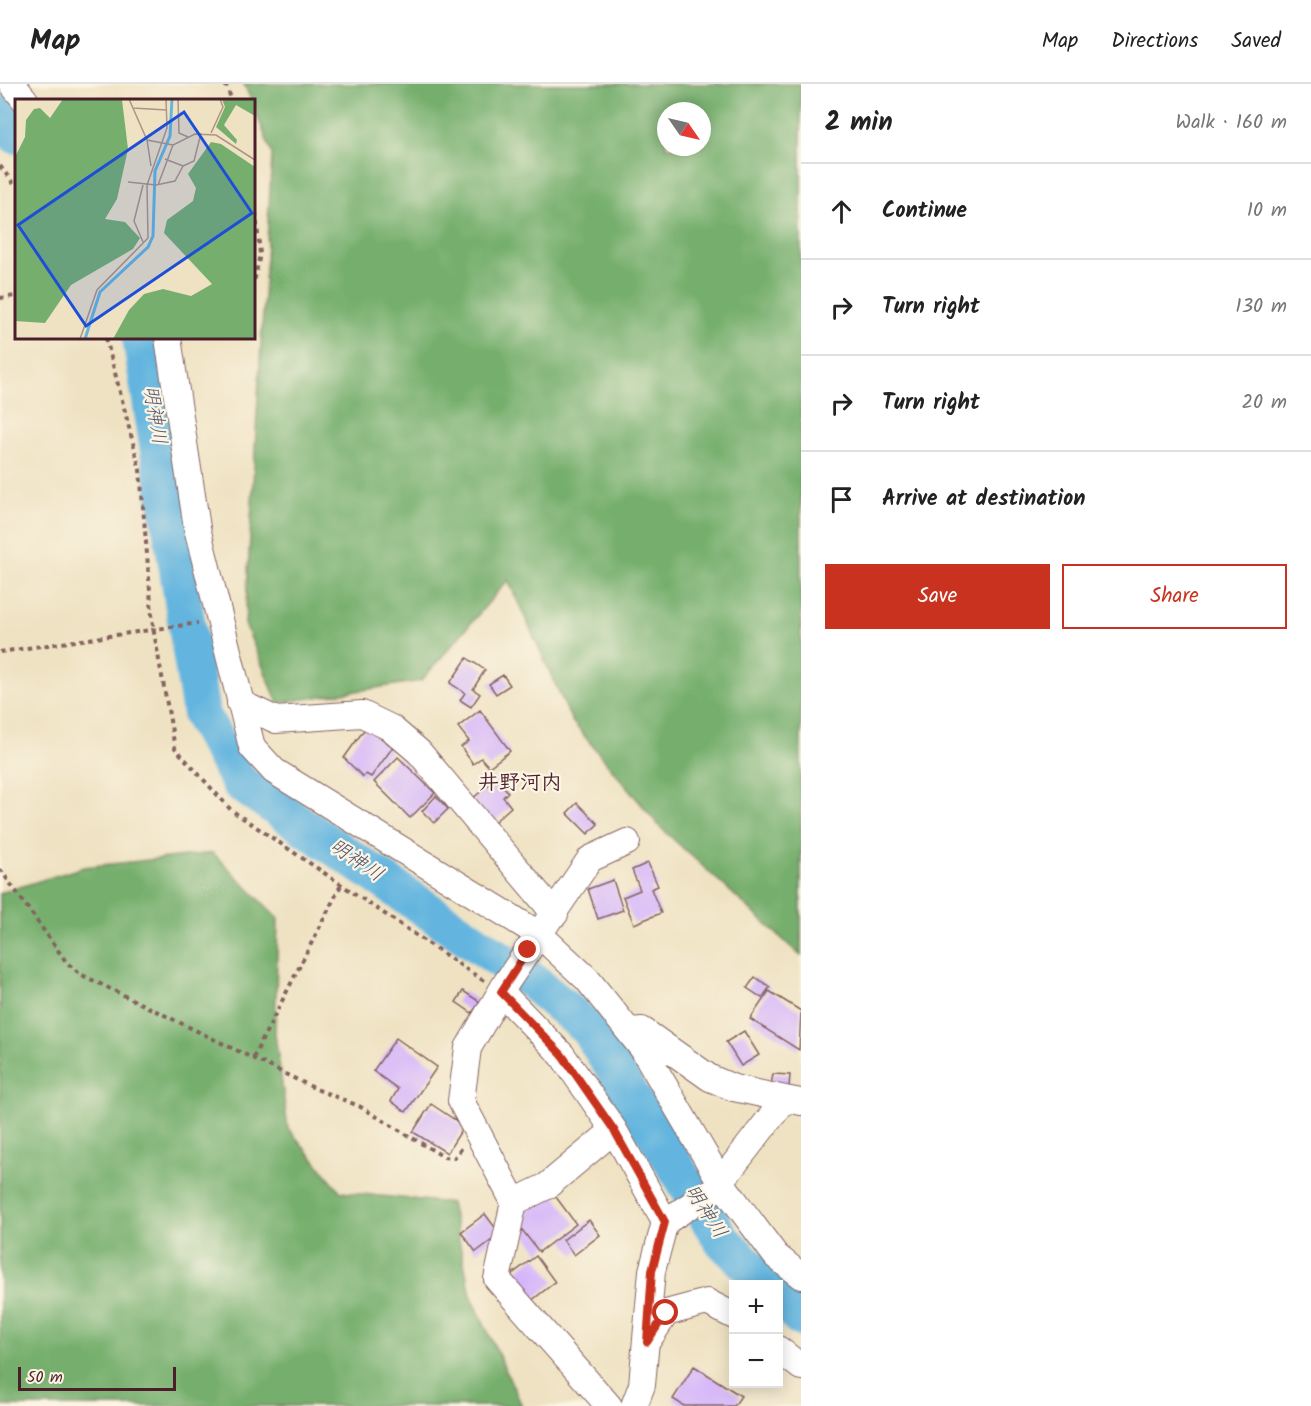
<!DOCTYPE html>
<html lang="en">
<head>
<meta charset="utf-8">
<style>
	body { margin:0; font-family:Kalam,"Klee One",sans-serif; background:#f2f2f2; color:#222 }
	.controls { position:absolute; right:18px; bottom:18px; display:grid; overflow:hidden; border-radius:0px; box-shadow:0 3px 15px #0003 }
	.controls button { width:54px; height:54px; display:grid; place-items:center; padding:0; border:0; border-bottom:2px solid #e0e0e0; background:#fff; color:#222; font:30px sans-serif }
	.compass { position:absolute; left:657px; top:18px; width:54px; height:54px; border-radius:50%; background:#fff; box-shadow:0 3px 15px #0003; rotate:124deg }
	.scale { position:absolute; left:18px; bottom:15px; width:158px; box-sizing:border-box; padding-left:6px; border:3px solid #4a1f2b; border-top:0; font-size:16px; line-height:21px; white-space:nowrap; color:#4a1f2b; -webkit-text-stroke:4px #fcf5e5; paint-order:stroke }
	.stop { position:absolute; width:18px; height:18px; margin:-14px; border:4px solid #c8321e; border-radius:50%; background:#fff }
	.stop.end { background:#c8321e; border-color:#fff; box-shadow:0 2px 6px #0008 }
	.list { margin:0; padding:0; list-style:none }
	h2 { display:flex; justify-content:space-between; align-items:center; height:78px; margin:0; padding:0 24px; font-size:26px }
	h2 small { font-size:20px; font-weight:400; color:#767676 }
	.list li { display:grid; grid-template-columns:39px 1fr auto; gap:18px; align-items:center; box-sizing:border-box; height:96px; padding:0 24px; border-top:2px solid #e0e0e0 }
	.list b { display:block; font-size:22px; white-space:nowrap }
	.list em { font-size:20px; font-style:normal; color:#767676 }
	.actions { display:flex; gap:12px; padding:18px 24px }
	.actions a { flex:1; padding:14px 0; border:2px solid #c8321e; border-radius:0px; text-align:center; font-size:21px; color:#c8321e }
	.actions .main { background:#c8321e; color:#fff }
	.icon { flex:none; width:33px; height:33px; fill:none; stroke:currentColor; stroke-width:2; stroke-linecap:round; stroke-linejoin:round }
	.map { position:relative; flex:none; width:801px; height:1322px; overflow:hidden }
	header { display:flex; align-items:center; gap:36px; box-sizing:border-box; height:84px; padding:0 30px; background:#fff; border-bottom:2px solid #e0e0e0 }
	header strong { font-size:28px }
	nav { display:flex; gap:33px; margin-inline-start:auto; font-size:21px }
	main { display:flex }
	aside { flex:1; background:#fff }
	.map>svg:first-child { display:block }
</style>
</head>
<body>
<header>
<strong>Map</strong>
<nav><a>Map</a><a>Directions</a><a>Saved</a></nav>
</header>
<main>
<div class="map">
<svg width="801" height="1322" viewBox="0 0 801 1322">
	<rect width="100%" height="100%" fill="#fcf5e5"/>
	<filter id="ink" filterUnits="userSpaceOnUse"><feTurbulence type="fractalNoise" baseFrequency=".0167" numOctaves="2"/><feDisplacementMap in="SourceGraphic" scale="12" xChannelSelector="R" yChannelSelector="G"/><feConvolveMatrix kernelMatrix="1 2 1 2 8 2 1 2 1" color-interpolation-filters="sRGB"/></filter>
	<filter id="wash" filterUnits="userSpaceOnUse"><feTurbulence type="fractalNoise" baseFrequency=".008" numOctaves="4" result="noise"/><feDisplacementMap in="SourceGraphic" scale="24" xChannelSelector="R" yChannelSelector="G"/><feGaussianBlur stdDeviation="1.35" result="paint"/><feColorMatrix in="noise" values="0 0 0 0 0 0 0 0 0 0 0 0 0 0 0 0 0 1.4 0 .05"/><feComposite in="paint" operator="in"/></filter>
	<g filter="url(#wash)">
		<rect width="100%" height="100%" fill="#efe2c2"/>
		<!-- forest -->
		<path fill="#76af6d" stroke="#60674c" stroke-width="1.5" fill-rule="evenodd" d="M244,0H801V872L661,744L572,637L508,496L421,597L278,619L245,540L272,70L254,23V16H251ZM666,27H702V63H666Z
			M213,769L278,834L275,950L288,1044L341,1108L451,1119L471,1211L522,1322H0V809L84,783Z"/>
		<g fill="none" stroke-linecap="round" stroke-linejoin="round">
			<!-- river -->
			<path stroke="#64b5df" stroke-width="38" d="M0,30L16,51
				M141,254L201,630L240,699L532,897L589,945L722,1156L767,1200
				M778,1212L801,1234"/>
		</g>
		<g id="blocks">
			<!-- building -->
			<path fill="#d3b2fb" d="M467,574L485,586L473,605L480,610L471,623L460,616L465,609L450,599Z
				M503,591L510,601L496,610L489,600Z
				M480,626L510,667L489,683L481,674L473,680L461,663L469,657L458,643Z
				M366,643L393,663L371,693L366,690L363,693L344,674Z
				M398,673L435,709L410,734L374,698Z
				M497,694L508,708L503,713L511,723L492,740L472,715Z
				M436,712L448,725L434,739L422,727Z
				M577,719L598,740L588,750L567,729Z
				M648,779L658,802L651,805L661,829L634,840L623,813L640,806L632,786Z
				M613,796L623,826L598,835L588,805Z
				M755,893L770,903L762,914L747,904Z
				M463,907L480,918L472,929L456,918Z
				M769,907L801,927L799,966L750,935Z
				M744,947L759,971L741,982L726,958Z
				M396,954L437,983L406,1028L391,1017L398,1005L373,987Z
				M773,990L790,991L789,1003L771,1001Z
				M431,1020L464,1042L447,1069L413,1048Z
				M553,1109L576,1140L539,1168L513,1134L533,1119L536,1122Z
				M485,1130L500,1150L476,1168L461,1148Z
				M589,1136L600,1151L574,1171L563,1156Z
				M536,1172L555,1198L531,1217L511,1191Z
				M694,1282L741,1312L734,1322H684L673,1315Z"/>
		</g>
	</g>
	<g filter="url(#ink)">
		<use href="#blocks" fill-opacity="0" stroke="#846360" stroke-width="1.5"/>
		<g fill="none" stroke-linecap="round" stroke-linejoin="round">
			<!-- minor casing -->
			<g stroke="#846360" stroke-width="28">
				<path id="minor" d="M12,0L25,16
					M168,254L197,444L252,663L274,687L540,851L587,895L643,965L720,1097L776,1172L801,1192
					M240,619L276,636L362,630L391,644L419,668L555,830
					M501,908L562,971L614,1046L665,1138
					M630,947L642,946L710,994L734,1004L785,1015
					M614,1046L547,1102L514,1118L461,1017L468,964L506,899L590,775L627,758
					M514,1118L497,1195L609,1322
					M648,1256L666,1229L707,1218L734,1232
					M778,1265L801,1283
					M634,1322L642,1301L652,1187L665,1138L715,1105L785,1015L801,1018"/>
			</g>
			<!-- path -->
			<path stroke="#846360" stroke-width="4" stroke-dasharray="4.5 4.5" stroke-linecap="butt" d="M225,0L232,16
				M0,82L16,103
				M254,111L260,170L254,198
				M0,214L16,212
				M106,254L140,386L153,543L175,664L231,726L484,897
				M0,568L198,539
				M0,785L67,879L82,891L316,1005L359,1022L444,1073L454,1074L462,1064
				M253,974L341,801"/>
			<!-- minor -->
			<use href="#minor" stroke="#fff" stroke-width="26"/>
		</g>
	</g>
	<g fill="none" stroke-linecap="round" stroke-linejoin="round" filter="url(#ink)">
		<!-- route -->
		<path stroke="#c8321e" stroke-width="8" d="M528,866L501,908L562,971L614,1046L665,1138L652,1187L647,1258L666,1229"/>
	</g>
	<g text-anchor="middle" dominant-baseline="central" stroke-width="4.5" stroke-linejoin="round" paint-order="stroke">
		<!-- water labels -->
		<g font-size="20" font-style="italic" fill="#53546a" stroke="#fcf5e5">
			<text transform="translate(154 331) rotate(81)">明神川</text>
			<text transform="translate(356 777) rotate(34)">明神川</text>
			<text transform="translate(705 1128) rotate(57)">明神川</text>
		</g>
		<!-- quarter labels -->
		<g font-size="21" font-weight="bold" fill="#4a1f2b" stroke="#fcf5e5">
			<text x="520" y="699">井野河内</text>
		</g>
	</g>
	<!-- overview -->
	<g transform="translate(15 15)">
		<rect width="240" height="240" fill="#efe2c2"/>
		<path d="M48,0L107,1L113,50L102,100L90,120L110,123L125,139L118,150L56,186L30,224L0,222V58L10,38L11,21L19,10L25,9L35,19ZM207,0H240V17L221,6L209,26L222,41L221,45L201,28L210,8ZM196,43L206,45L240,68V240H98L114,211L129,195L148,190L176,197L197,185L149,134L152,121L178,102L181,89L173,75Z" fill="#76af6d"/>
		<path fill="none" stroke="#64b5df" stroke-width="3" d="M70,240L85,193L133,148L138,137L140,72L155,37L157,0"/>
		<path fill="none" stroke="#ad9486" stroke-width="1.5" d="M114,0L132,41L158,46M163,0L164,34L173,38M117,9L152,11M196,34L208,8L205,0M132,41L136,67M168,67L179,62L186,34M113,83L141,86L160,82L168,67L150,60M128,86L119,122L128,143M143,86L158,46L180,35L201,36L240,61M65,240L82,191L133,139L132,86L152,29L151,0"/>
		<path fill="#1d4ed8" fill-opacity="0.15" stroke="#1d4ed8" stroke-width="3" d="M169,13L237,114L71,227L3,126Z"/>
		<rect width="240" height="240" fill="none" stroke="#4a1f2b" stroke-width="3"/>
	</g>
</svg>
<div class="controls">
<button>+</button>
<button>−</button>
</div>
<svg class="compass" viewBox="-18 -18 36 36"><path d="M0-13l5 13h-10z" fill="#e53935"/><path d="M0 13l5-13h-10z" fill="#767676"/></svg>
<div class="scale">50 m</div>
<div class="stop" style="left:666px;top:1229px"></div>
<div class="stop end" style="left:528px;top:866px"></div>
</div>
<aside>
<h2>2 min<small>Walk · 160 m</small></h2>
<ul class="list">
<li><svg class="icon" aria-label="ahead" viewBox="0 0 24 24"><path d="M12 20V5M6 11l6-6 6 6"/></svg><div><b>Continue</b></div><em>10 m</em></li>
<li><svg class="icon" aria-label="right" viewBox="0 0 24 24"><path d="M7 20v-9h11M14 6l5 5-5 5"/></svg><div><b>Turn right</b></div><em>130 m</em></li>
<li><svg class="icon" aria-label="right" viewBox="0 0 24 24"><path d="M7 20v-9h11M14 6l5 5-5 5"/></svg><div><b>Turn right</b></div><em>20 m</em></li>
<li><svg class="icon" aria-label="arrive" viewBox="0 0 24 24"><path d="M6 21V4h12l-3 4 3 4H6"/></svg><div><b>Arrive at destination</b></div></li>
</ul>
<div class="actions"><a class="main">Save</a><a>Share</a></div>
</aside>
</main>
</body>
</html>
